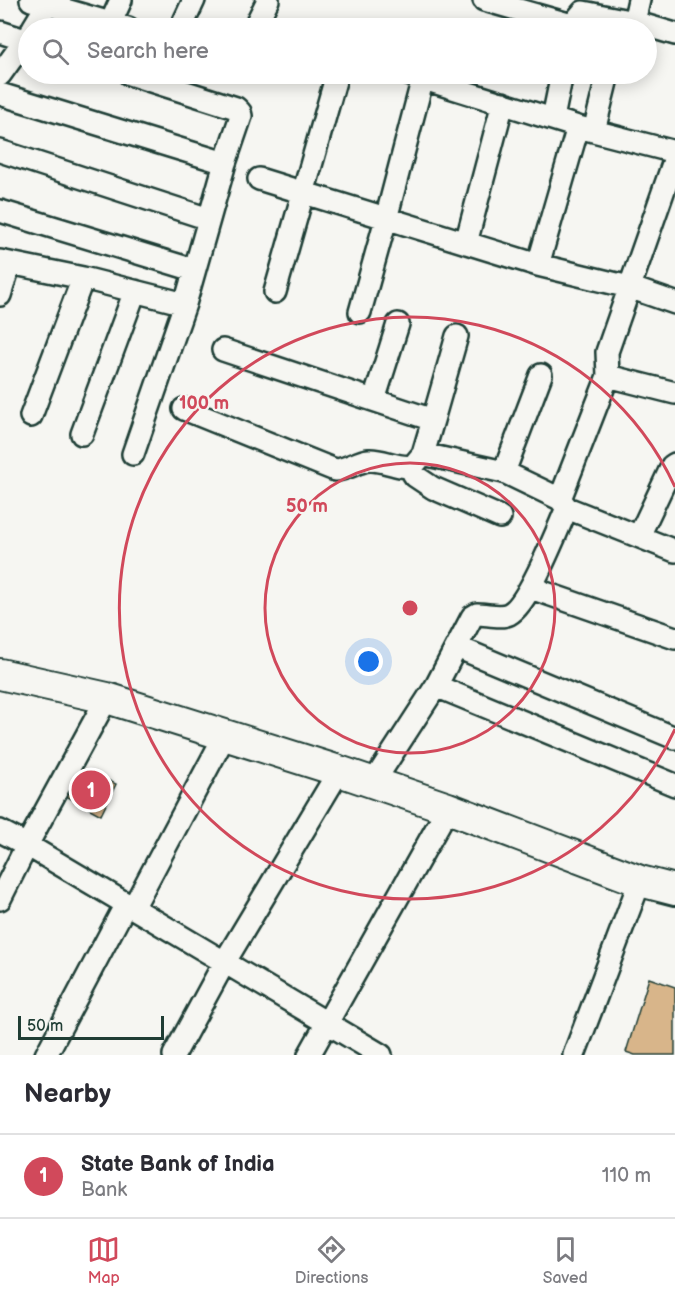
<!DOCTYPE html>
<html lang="en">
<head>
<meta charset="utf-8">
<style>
	body { margin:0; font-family:"Balsamiq Sans",sans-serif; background:#f2f2f3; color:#2b2b33 }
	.scale { position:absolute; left:18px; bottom:15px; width:146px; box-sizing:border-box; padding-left:6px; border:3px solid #1f3d34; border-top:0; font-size:16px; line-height:21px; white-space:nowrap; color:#1f3d34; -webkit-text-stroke:4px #f6f6f2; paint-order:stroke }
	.you { position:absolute; left:369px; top:662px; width:21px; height:21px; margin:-15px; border:4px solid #fff; border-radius:50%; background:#1a73e8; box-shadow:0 0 0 9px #1a73e833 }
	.badge { display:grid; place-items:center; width:39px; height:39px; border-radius:50%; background:#d1495b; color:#fff; font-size:20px; font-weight:700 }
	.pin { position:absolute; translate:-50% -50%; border:3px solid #fff; box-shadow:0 2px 6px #0006 }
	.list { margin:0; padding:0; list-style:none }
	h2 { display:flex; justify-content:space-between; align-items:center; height:78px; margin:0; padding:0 24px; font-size:26px }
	h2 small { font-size:20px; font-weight:400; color:#7c7c81 }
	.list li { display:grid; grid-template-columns:39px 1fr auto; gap:18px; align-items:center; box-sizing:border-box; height:84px; padding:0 24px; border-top:2px solid #e1e1e2 }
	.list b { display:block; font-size:22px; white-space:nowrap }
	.list p { margin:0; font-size:20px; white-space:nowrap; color:#7c7c81 }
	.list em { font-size:20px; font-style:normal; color:#7c7c81 }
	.icon { flex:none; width:33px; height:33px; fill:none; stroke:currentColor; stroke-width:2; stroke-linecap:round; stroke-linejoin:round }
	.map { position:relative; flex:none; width:675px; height:1055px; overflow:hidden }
	.search { position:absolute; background:#fff; box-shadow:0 3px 15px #0003; left:18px; right:18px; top:18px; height:66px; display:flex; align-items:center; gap:15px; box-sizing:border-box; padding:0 21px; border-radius:33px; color:#7c7c81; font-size:22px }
	.sheet { height:162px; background:#fff }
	nav { display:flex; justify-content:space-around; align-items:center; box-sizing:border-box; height:84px; border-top:2px solid #e1e1e2; background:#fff; font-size:16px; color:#7c7c81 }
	nav a { display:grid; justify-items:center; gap:3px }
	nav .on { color:#d1495b }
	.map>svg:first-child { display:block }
</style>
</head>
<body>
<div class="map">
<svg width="675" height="1055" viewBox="0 0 675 1055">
	<rect width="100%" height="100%" fill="#f6f6f2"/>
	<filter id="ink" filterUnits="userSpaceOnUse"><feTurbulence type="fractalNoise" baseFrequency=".0167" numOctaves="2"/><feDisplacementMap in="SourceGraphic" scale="12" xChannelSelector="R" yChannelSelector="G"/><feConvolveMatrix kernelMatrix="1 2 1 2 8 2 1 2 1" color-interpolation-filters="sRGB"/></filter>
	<g filter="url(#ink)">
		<!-- building -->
		<path fill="#d8b58a" stroke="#1f3d34" stroke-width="1.5" d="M81,768L116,784L101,815L66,796Z
			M649,978L675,987V1055H635L626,1052Z"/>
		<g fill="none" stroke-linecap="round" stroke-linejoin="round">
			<!-- street casing -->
			<g stroke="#1f3d34" stroke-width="26">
				<path id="street" d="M31,0L128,28
					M484,0L572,25L583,12L634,22L675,34
					M111,22L121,0
					M634,22L639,0
					M33,28L50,0
					M181,28L194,0
					M254,28L268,0
					M0,32L28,41
					M129,74L236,108L240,112L241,116L225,163L185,304L133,454
					M408,74L578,127L675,152
					M0,75L28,36
					M0,94L225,163
					M553,118L562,74
					M594,131L608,74
					M0,151L209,219
					M259,179L538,265L629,287L675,303
					M0,211L194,270
					M466,243L503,103
					M0,261L83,278L185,304
					M538,265L578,127
					M275,292L337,74
					M0,295L10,263
					M360,312L386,219L423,78
					M223,350L433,420L423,454
					M608,376L675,393
					M374,400L398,324
					M184,409L335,470C347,470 357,461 369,460C383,459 398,469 413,466L423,454L504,472L560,499L567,508
					M31,416L83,278
					M433,420L457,336
					M82,434L135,291
					M413,466V473L415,476L433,488L500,517
					M504,472L541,375
					M560,499L608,376L607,352L675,158
					M639,536L672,466L675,464
					M531,588L675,638
					M457,647L675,738
					M436,686L675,785
					M373,783L436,686L472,617L477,614C487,614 501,618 509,614C529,604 557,530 567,508L675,551
					M0,831L27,845L381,1055
					M0,899L27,845L107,698
					M133,908L225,735
					M46,1055L126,904
					M174,1055L224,963L339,771
					M309,1055L448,808
					M574,1055L640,881"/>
			</g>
			<!-- secondary casing -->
			<g stroke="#1f3d34" stroke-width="34">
				<path id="secondary" d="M0,674L107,698L339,771L448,808L640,881L675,890"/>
			</g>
			<!-- street -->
			<use href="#street" stroke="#f6f6f2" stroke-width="21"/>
			<!-- secondary -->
			<use href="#secondary" stroke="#f6f6f2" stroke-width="30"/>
		</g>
	</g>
	<!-- distance rings -->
	<g fill="none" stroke="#d1495b" stroke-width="3">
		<circle cx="410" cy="608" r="145"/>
		<path d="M675 729A291 291 0 1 1 675 487"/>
	</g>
	<circle cx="410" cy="608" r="9" fill="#d1495b" stroke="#f6f6f2" stroke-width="3"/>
	<g font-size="18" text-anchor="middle" font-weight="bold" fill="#d1495b" stroke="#f6f6f2" stroke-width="4.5" stroke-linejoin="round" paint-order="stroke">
		<text x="204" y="409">100 m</text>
		<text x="307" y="512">50 m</text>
	</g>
</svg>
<div class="scale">50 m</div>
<div class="you"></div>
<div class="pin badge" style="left:91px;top:790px">1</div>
<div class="search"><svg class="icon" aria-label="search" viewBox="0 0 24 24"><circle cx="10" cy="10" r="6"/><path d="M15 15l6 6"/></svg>Search here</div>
</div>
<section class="sheet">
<h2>Nearby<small></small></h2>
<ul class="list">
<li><span class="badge">1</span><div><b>State Bank of India</b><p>Bank</p></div><em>110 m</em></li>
</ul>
</section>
<nav>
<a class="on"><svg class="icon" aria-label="map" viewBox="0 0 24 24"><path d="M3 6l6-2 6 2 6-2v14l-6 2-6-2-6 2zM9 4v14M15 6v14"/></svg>Map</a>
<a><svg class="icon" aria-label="directions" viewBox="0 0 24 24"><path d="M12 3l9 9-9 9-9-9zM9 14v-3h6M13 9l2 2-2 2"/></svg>Directions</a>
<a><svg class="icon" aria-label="saved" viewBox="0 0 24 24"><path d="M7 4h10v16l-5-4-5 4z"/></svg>Saved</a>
</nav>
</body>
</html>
